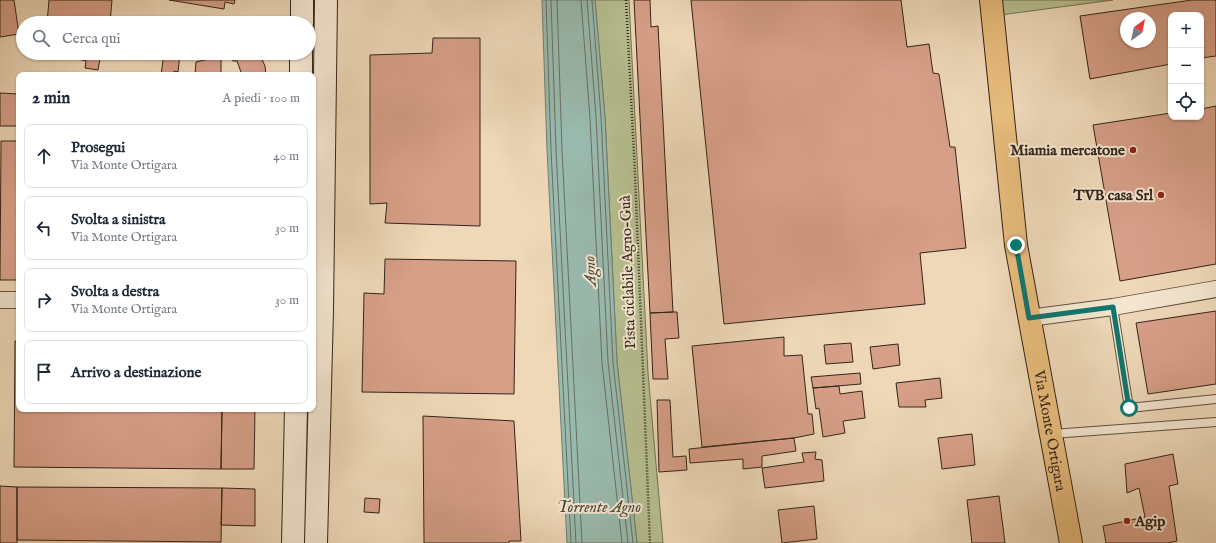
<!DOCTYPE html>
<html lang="it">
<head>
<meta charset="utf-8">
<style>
	body { margin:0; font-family:"IM FELL English",serif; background:#f6f6f7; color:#1f2937 }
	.controls { position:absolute; right:12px; top:12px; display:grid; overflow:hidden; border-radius:8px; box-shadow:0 1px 3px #0004 }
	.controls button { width:36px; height:36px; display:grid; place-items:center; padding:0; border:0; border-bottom:1px solid #e0e1e3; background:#fff; color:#1f2937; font:20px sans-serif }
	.compass { position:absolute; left:1120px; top:12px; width:36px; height:36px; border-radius:50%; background:#fff; box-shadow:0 1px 3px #0004; rotate:33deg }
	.stop { position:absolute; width:12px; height:12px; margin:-9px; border:3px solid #0f766e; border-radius:50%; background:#fff }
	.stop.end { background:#0f766e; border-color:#fff; box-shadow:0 1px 4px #0008 }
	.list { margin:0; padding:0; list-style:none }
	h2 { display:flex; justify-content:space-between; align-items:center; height:52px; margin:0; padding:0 16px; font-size:17px }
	h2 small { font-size:13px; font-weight:400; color:#747a83 }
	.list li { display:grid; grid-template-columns:26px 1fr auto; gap:12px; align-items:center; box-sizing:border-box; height:64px; margin:0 8px 8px; padding:0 8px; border:1px solid #e0e1e3; border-radius:8px }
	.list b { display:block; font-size:15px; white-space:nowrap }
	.list p { margin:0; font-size:13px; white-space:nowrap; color:#747a83 }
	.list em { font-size:13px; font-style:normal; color:#747a83 }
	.icon { flex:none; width:22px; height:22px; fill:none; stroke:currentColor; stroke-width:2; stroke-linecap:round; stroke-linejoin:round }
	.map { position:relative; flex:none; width:1216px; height:543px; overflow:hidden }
	.search { position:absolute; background:#fff; box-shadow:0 1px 3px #0004; left:16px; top:16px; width:300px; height:44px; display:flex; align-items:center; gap:10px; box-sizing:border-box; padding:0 14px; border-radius:22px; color:#747a83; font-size:15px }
	.panel { position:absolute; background:#fff; box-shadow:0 1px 3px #0004; left:16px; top:72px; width:300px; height:340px; border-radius:8px }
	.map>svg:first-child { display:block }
</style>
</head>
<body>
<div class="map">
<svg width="1216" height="543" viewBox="0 0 1216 543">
	<rect width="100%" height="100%" fill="#eed8b8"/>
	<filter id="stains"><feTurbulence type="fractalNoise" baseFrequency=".005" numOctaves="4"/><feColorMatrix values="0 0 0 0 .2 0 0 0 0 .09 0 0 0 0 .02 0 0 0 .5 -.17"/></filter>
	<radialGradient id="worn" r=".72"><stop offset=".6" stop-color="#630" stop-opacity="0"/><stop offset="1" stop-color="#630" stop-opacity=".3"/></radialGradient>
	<!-- green -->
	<path fill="#b6bf90" stroke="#747254" d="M595,0H629L648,373L663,543H637L617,362L605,117Z
		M998,0H1113L1000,15Z"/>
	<!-- water -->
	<path fill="#99baae" stroke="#707e72" d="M542,0H595L605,117L617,362L637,543H567L547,150Z"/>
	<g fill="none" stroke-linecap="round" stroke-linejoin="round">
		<!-- shore -->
		<path stroke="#667063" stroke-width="1" d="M546,0L551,150L571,543
			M551,0L556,150L576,543
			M557,0L562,150L582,543
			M581,0L590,118L602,363L622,543
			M587,0L596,117L608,362L628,543
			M592,0L601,117L613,362L633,543"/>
	</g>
	<!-- building -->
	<path fill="#d79f88" stroke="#332518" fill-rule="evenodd" d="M0,0H14L19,34L0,37Z
		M49,0H112L110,23H47Z
		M169,0H235L234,4L225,2L224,9Z
		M634,0H650L651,27L658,26L673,312L650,313Z
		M691,0H901L907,47L929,44L933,73L939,74L950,147H955L966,248L920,253L925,304L724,324Z
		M1192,0H1216V56L1201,58V15H1171V64L1090,79L1080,16ZM1126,18H1150V42H1126Z
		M433,38H480V226L385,223L387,203L370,204V55L432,53Z
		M70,53H101L98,70L85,68L86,61L69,57Z
		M164,53H180L178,72L174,71L173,75H161Z
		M230,53H259L265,66L266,75H242L237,61H233Z
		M221,56V74L195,75L196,62Z
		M0,93L19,94V126H0Z
		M1216,106V264L1120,281L1093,125L1171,113V117H1201V109Z
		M1,141H19V280H0Z
		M385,259L516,261L514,394L362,392L364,293L384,294Z
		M1216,311V384L1148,394L1136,323Z
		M673,312H677L679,338L665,339L668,379H653L650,313Z
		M784,337V356L802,355L808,414H812L814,434L794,438L702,447L692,346Z
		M15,341H19V409H222L221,469L14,467Z
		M851,343L853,362L826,364L824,345Z
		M898,344L900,365L873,369L870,347Z
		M860,373L861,384L813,388L811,377Z
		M940,378L942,398L925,400L926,407H899L896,383Z
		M839,386L840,394L862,391L865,418L843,421L845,433L823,437L819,408L816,409L813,388Z
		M657,400H670L673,457L686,456L687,470L659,472Z
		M222,409H255L254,469H221Z
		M423,416L514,421L521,541H509V543H424Z
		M972,434L975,465L942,469L938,438Z
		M794,438L796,451L762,456V467L743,469V459L690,463L689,449Z
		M816,452L815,459L822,460L824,481L765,488L762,468L804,462L802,453Z
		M1173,454L1178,484L1169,486L1177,541L1168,543H1106L1103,526L1145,517L1139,488L1127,493L1125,464Z
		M0,486L17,487V543H0Z
		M17,487L222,488L221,542L17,540Z
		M222,488L255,489V526L221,525Z
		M999,496L1005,543H972L967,500Z
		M365,498L380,499L379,513L364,512Z
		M814,506L817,539L782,543L778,510Z"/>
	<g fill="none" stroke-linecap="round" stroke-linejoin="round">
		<!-- service casing -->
		<g stroke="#625240" stroke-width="10">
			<path id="service" d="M1113,307L1129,408L1216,399
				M1052,434L1216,422"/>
		</g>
		<!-- minor casing -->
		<g stroke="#625240" stroke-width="18">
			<path id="minor" d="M0,300H19
				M1029,318L1113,307L1216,289"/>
		</g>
		<!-- secondary casing -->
		<g stroke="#332518" stroke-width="24">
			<path id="secondary" d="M302,23V0
				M301,75V53
				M293,543L296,409
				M316,543L322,310L326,0"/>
		</g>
		<!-- primary casing -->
		<g stroke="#332518" stroke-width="24">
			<g id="primary">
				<path id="s1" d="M991,0L1016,245L1071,543"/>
			</g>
		</g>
		<!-- path -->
		<path stroke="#332518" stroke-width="2.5" stroke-dasharray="1 2" stroke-linecap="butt" d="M626,0L635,174L650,543"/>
		<!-- service -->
		<use href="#service" stroke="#f4e6d1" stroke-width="8"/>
		<!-- minor -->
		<use href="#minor" stroke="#f4e6d1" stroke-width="16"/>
		<!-- secondary -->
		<use href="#secondary" stroke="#f4e6d1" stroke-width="22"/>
		<!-- primary -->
		<use href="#primary" stroke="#e7bc7c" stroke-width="22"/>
	</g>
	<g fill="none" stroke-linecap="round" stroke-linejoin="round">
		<!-- route -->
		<path stroke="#0f766e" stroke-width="5" d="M1016,245L1029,318L1113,307L1129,408"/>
	</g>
	<!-- markers -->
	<g fill="#8f2418" stroke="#f4e6d1" stroke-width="1.5">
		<circle cx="1133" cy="150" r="4"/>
		<circle cx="1161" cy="195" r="4"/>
		<circle cx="1127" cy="521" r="4"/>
	</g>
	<g text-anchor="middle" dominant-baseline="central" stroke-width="4" stroke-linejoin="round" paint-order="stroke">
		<!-- poi labels -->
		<g font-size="15" font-weight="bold" fill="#332518" stroke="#f4e6d1" text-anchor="end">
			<text x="1125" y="150">Miamia mercatone</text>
			<text x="1153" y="195">TVB casa Srl</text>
			<text x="1135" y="521" text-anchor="start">Agip</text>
		</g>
		<!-- street labels -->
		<g font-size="15" fill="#332518" stroke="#f4e6d1">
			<text transform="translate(628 272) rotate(-92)">Pista ciclabile Agno-Guà</text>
			<text stroke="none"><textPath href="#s1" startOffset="435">Via Monte Ortigara</textPath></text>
		</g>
		<!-- water labels -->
		<g font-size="16" font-style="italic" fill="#4c4a3e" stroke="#f4e6d1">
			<text transform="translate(591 271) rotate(-93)">Agno</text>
			<text x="599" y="508">Torrente Agno</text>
		</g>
	</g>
	<rect width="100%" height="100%" filter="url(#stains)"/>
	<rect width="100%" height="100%" fill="url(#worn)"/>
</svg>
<div class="controls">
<button>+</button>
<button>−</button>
<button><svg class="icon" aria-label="locate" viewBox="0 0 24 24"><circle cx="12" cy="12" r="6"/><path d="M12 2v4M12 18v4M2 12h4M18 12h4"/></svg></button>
</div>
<svg class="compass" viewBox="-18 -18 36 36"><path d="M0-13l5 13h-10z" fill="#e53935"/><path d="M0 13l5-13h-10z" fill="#747a83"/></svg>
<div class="stop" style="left:1129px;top:408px"></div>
<div class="stop end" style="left:1016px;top:245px"></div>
<div class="search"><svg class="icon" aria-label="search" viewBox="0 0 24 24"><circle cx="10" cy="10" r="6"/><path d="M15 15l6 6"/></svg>Cerca qui</div>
<section class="panel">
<h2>2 min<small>A piedi · 100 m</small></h2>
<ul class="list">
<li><svg class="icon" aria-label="ahead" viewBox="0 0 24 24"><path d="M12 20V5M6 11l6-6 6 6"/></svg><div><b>Prosegui</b><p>Via Monte Ortigara</p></div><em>40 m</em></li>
<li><svg class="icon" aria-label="left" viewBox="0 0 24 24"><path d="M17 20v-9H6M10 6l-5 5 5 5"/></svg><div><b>Svolta a sinistra</b><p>Via Monte Ortigara</p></div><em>30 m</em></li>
<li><svg class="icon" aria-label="right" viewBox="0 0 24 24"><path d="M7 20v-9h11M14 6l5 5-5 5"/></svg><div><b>Svolta a destra</b><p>Via Monte Ortigara</p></div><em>30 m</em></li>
<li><svg class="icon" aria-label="arrive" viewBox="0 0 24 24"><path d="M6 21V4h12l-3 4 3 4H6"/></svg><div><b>Arrivo a destinazione</b></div></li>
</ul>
</section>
</div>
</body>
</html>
